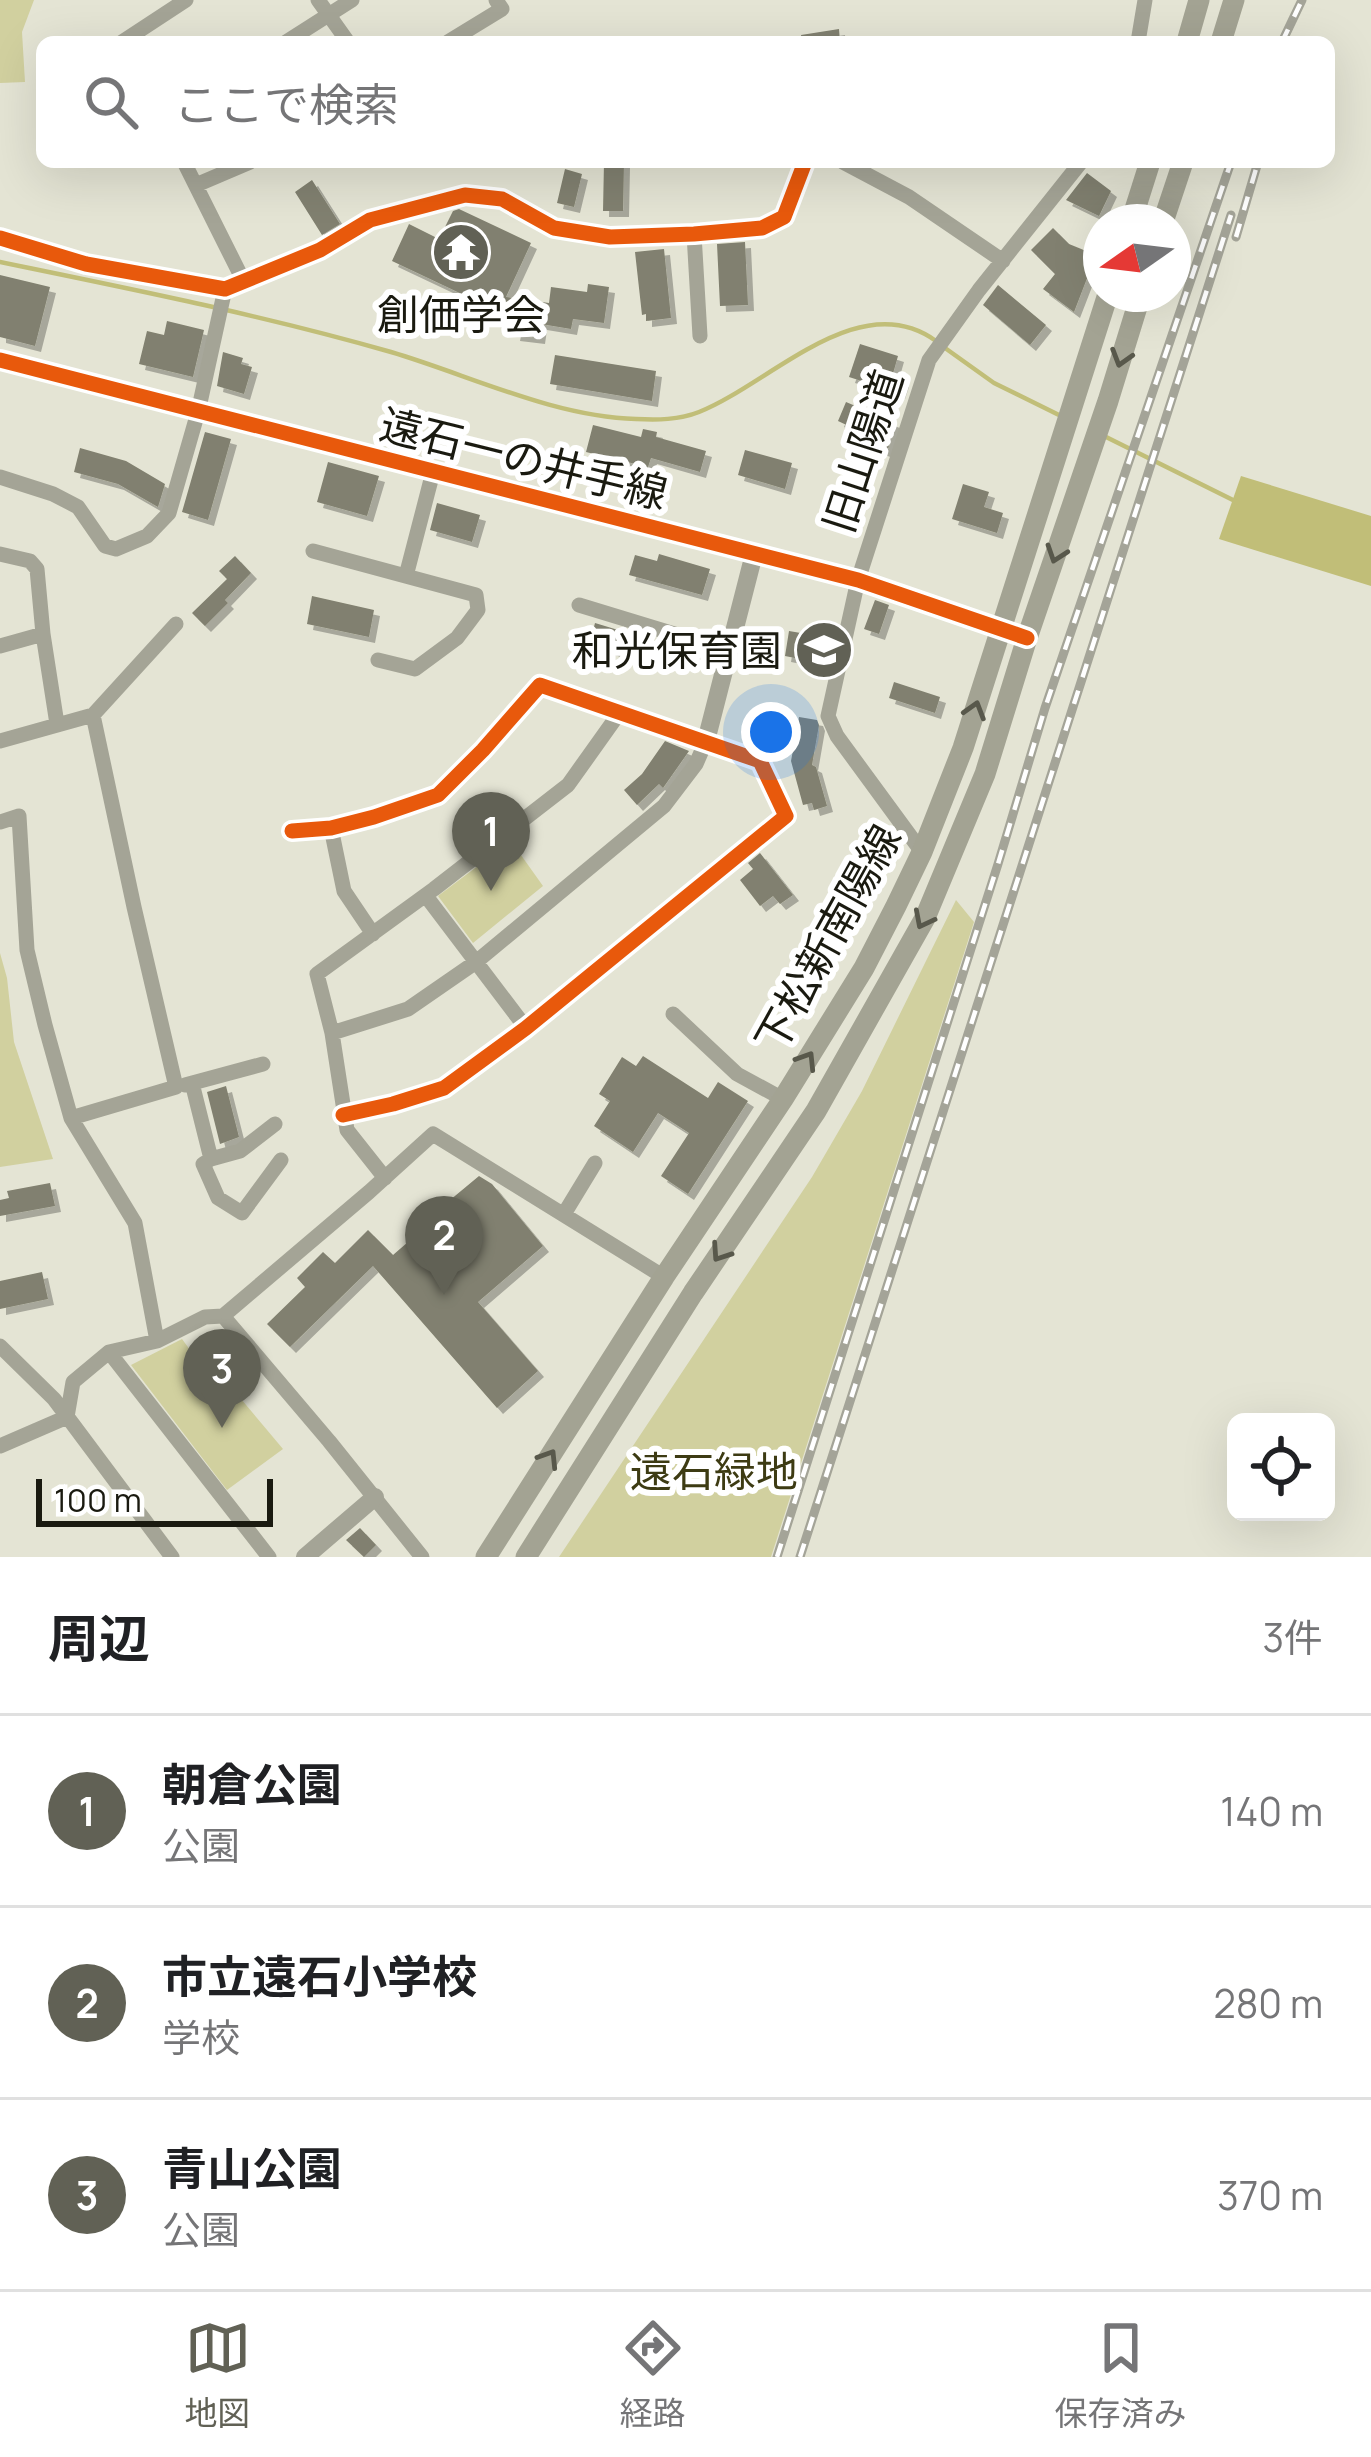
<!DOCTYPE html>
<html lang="ja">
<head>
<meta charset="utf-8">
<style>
	body { margin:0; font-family:Manrope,"Noto Sans JP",sans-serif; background:#f6f6f6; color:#202124 }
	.controls { position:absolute; right:36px; bottom:36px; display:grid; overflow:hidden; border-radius:18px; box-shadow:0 12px 48px #0002 }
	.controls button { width:108px; height:108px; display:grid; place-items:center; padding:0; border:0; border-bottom:3px solid #e0e0e0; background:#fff; color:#202124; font:60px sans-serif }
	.compass { position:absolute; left:1083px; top:204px; width:108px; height:108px; border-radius:50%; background:#fff; box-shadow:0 12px 48px #0002; rotate:256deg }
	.scale { position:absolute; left:36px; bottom:30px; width:237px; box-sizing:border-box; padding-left:12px; border:6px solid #1a1a10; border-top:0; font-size:33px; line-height:42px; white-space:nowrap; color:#1a1a10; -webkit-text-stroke:9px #fff; paint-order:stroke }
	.you { position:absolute; left:771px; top:732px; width:42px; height:42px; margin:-30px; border:9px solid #fff; border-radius:50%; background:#1a73e8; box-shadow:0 0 0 18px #1a73e833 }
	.badge { display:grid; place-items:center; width:78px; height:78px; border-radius:50%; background:#616155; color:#fff; font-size:39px; font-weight:700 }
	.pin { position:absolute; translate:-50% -99px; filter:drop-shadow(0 3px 6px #0008) }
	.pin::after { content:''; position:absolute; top:63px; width:42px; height:36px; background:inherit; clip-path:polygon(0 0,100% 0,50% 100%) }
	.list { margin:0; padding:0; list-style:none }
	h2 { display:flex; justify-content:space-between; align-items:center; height:156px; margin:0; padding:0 48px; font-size:51px }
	h2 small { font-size:39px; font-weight:400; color:#757577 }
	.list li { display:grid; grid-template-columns:78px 1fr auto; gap:36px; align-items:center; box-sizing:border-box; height:192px; padding:0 48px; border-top:3px solid #e0e0e0 }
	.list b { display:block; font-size:45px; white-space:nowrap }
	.list p { margin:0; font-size:39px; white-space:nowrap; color:#757577 }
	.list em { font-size:39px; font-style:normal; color:#757577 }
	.icon { flex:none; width:66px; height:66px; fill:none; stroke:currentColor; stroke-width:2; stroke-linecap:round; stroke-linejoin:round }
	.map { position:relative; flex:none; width:1371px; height:1557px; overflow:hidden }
	.search { position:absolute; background:#fff; box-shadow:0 12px 48px #0002; left:36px; right:36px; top:36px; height:132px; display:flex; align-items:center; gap:30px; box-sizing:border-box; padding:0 42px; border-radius:18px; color:#757577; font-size:45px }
	.sheet { height:732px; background:#fff }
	nav { display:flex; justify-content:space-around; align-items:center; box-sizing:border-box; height:168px; border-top:3px solid #e0e0e0; background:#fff; font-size:33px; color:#757577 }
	nav a { display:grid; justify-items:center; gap:6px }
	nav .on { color:#616155 }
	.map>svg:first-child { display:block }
</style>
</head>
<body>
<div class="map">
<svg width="1371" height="1557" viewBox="0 0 1371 1557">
	<defs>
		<filter id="shadow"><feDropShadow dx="6" dy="6" stdDeviation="0" flood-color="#0004"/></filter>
	</defs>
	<rect width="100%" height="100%" fill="#e4e4d4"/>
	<!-- green -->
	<path fill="#d1d09f" d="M0,0H34L22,32L25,82L0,83Z
		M511,841L543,886L473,943L438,896Z
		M956,900L974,922L771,1557H559L812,1177L862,1091Z
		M0,953L7,978L14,1042L53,1159L0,1167Z
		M182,1339L231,1406L241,1399L283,1449L227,1490L131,1365Z"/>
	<!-- water -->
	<path fill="#c1be78" d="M1241,476L1371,516V586L1219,539Z"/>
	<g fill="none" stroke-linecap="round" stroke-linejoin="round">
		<!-- stream -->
		<path stroke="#c1be78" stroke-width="4.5" d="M0,262C131,289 262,315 391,352C469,375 554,417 636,419C657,420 679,420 699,412C770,384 859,285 936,341
			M945,348L994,383L1059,415
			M1102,435L1237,502"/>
	</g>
	<!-- building -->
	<path fill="#81806f" filter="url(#shadow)" d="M839,29L840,42H802L801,35Z
		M604,162H624L623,211H603Z
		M565,169L582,174L574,207L557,203Z
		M1087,173L1111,191L1099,216L1066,200Z
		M312,180L340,224L322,235L295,192Z
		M459,209L531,243L506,297L549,303L551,287L587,292L588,284L609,287L604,323L573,319L571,329L541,324L539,338L514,335L517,320L392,261L409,224L439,239L453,211Z
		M1053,228L1069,244L1096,255L1074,312L1043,289L1055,274L1031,250Z
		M745,242L748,305L720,306L717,244Z
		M664,249L671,318L646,321V314L642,315L635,252Z
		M0,275L50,287L35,346L0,337Z
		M998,285L1046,325L1030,345L983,305Z
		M167,321L204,330L193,377L139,364L147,331L164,335Z
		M860,344L898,356L892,377L903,381L899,393L849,377Z
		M223,352L243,358L241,364L252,367L244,394L217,386Z
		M555,355L656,371L652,401L550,384Z
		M846,402L896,423L887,452L868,445L872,437L838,421Z
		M593,425L641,437L643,429L657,432L656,437L706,451L700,472L651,458L648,467L586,452Z
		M205,432L231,439L208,520L182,512Z
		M80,448L126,461L165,484L158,507L118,484L74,472Z
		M745,450L792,463L785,489L738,475Z
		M328,462L379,476L367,516L317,502Z
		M963,484L989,492L984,507L1003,513L997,533L952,519Z
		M437,503L480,515L472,542L430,530Z
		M659,554L710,569L702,595L629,575L635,555L657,561Z
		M235,556L251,573L225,600L228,603L205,626L192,613L227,579L219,571Z
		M312,596L374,610L369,637L307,624Z
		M875,600L889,605L879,634L864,629Z
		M595,623L638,636L632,657L594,644L595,639L591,638Z
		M789,631L830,638L825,664L785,656Z
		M894,682L940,697L935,713L889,698Z
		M799,717L817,720L819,725L812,765L816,767L827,806L814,810L812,803L803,805L791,761Z
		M665,741L689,751L663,788L659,784L637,805L624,790L642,774Z
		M760,853L793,895L780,904L773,896L760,906L740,880L753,869L748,863Z
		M643,1056L708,1098L718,1082L748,1101L688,1194L661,1176L689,1133L658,1113L633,1152L594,1126L610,1101L599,1094L622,1057L636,1066Z
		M226,1086L239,1137L220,1144L207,1092Z
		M479,1176L492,1184L543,1246L478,1302L538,1371L497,1408L373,1266L290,1347L267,1324L305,1287L297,1278L323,1252L335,1263L368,1230L393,1255L423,1229L420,1225Z
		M50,1183L55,1206L0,1216V1200L9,1198L7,1191Z
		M42,1272L48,1299L0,1309V1281Z
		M360,1528L376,1545L364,1557L346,1540Z"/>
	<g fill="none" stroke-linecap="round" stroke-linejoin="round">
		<!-- minor -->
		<path stroke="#a4a496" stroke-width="15" d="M318,0L348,42
			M122,42L186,0
			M286,42L352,0
			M448,42L502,9L496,0
			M1138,42L1145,0
			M184,162L243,280
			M843,162L909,197L1003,261
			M196,185L250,162
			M694,234L700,336
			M0,238L86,264L225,289L320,250L370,220L465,195L502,199L554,228L610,237L694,234L762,228L784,217L805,162
			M0,477L53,494L78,507L105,546L116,549L147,536L169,513L198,412L225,289
			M313,551L476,595L478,610L457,638L415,669L378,660
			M0,554L30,561L37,569L43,634L57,724
			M406,576L433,472
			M579,605L730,651
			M0,646L43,634
			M0,741L93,715L176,624
			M0,822L19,816L27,950L45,1025L71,1118L135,1223L157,1341
			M331,828L344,891L373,934
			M292,831L331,828L374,817L438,795L483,750L540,685L760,761L786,816L526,1028L444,1088L393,1104L343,1115
			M922,852L837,736L828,716L858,580L929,360L979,290L1081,162
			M426,896L526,1028
			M673,1014L737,1074L783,1099
			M332,1033L408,1009L476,962L664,806L696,764L706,741
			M192,1083L211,1159L203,1164L218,1198L242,1213L281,1160
			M185,1085L263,1064
			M71,1118L176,1087L134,907L93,715
			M211,1159L240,1151L275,1124
			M385,1178L347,1130L332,1033L317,974L434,889L568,785L620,712
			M564,1214L595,1163
			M223,1316L329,1441L422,1557
			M0,1346L54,1399L172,1557
			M109,1352L269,1557
			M67,1417L73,1382L109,1352L157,1341L205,1317L223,1316L369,1192L433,1134L664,1277
			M0,1446L67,1417"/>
		<!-- tertiary -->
		<path stroke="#a4a496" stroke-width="18" d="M0,360L858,580L1027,638
			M706,741L754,554
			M305,1557L375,1497"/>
		<!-- secondary -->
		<path stroke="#a3a393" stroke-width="21" d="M1187,42L1199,0
			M1221,42L1234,0
			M1131,222L1150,162
			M1163,222L1183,162
			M486,1557L664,1277L783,1099L864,968L896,906L922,852L963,748L1108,294
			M526,1557L693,1293L816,1111L925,918L985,774L1027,638L1108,401L1141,294"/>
		<!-- rail casing -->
		<g stroke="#a4a498" stroke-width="9">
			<path id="rail" d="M1282,42L1302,0
				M1236,237L1258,162
				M777,1557L998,864L1045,708L1231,162
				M800,1557L1231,215"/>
		</g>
		<!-- rail -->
		<use href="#rail" stroke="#fff" stroke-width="4.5" stroke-dasharray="14" stroke-linecap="butt"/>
		<!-- cycleway casing -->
		<g stroke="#fff" stroke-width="22">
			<path id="cycleway" d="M0,238L86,264L225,289L320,250L370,220L465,195L502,199L554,228L610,237L694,234L762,228L784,217L805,162
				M0,360L858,580L1027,638
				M292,831L331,828L374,817L438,795L483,750L540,685L760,761L786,816L526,1028L444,1088L393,1104L343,1115"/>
		</g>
		<!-- cycleway -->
		<use href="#cycleway" stroke="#e8590c" stroke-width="15"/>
	</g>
	<!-- one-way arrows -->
	<defs><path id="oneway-chevron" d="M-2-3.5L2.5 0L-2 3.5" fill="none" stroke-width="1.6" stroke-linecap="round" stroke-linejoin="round" transform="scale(3)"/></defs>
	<g stroke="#58584b">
		<use href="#oneway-chevron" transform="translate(1121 358) rotate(107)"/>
		<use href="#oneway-chevron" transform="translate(1056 554) rotate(109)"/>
		<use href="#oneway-chevron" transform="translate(975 710) rotate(-73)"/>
		<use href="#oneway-chevron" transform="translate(923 920) rotate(117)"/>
		<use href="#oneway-chevron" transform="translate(807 1060) rotate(-58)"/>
		<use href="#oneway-chevron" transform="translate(720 1253) rotate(124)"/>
		<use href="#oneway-chevron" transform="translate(549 1458) rotate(-58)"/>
	</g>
	<!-- icons -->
	<defs>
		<g id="temple-disc" transform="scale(3)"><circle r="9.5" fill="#616155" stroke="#fff"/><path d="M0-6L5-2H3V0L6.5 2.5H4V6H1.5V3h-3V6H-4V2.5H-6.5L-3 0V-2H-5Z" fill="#fff"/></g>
		<g id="school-disc" transform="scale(3)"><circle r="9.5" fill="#616155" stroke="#fff"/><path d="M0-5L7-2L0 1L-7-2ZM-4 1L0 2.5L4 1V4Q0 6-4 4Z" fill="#fff"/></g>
	</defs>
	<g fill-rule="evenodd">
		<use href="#temple-disc" x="461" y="252"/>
		<use href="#school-disc" x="824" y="650"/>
	</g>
	<g text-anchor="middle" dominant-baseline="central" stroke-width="12" stroke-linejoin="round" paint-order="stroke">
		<!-- poi labels -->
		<g font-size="42" fill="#1a1a10" stroke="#fff">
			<text x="461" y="314">創価学会</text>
			<text x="782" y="650" text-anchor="end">和光保育園</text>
		</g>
		<!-- street labels -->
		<g font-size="42" fill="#1a1a10" stroke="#fff">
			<text transform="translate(862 451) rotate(-72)">旧山陽道</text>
			<text transform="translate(524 458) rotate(14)">遠石一の井手線</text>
			<text transform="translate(827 938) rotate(-61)">下松新南陽線</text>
		</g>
		<!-- park labels -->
		<g font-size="42" fill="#3d3b13" stroke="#fff">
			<text x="714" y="1471">遠石緑地</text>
		</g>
	</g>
</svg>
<div class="controls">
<button><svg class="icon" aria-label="locate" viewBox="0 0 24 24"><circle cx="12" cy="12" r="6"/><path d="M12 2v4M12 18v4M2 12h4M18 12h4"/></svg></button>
</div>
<svg class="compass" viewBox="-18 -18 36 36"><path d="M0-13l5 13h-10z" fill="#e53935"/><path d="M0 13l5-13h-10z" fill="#757577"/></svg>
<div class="scale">100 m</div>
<div class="you"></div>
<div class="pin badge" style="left:491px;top:891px">1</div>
<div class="pin badge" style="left:444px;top:1295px">2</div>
<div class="pin badge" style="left:222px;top:1428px">3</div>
<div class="search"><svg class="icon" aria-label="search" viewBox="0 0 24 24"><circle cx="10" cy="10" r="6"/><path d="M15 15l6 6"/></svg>ここで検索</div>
</div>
<section class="sheet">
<h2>周辺<small>3件</small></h2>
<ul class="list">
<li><span class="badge">1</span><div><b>朝倉公園</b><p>公園</p></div><em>140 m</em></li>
<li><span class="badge">2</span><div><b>市立遠石小学校</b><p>学校</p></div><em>280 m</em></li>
<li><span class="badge">3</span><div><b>青山公園</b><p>公園</p></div><em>370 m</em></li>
</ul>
</section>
<nav>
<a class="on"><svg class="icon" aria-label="map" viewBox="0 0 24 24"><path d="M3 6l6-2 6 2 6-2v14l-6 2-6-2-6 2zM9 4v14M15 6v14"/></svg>地図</a>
<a><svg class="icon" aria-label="directions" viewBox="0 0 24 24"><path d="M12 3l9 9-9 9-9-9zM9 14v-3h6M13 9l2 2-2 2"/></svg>経路</a>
<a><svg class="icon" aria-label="saved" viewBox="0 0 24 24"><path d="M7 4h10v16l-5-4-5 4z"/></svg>保存済み</a>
</nav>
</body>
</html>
